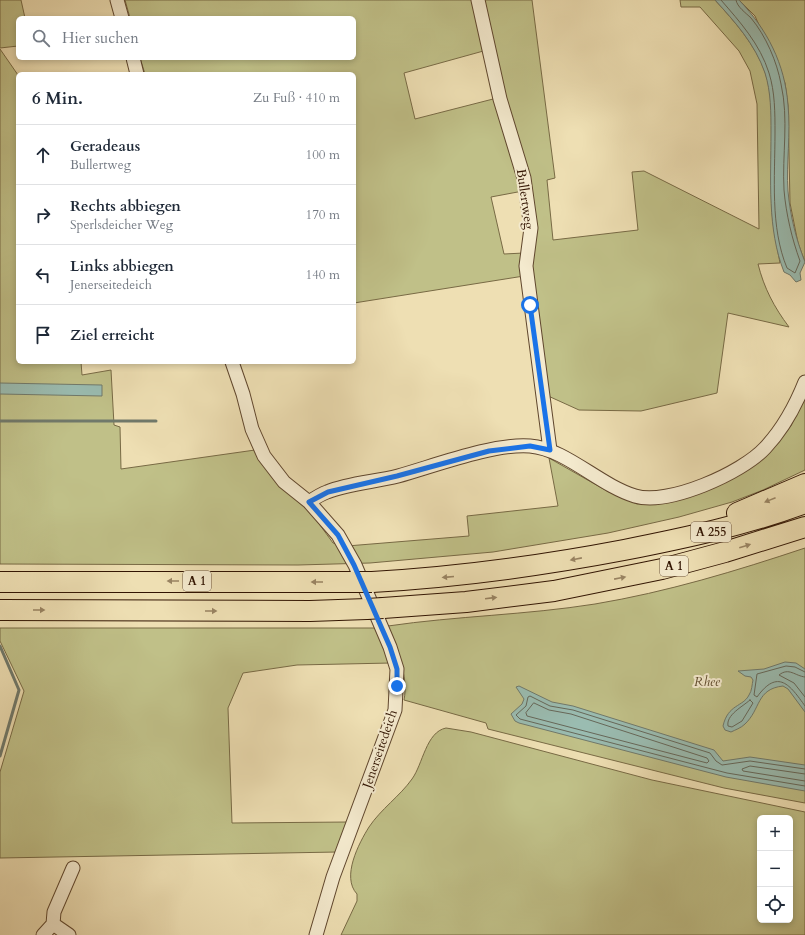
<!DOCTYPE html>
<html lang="de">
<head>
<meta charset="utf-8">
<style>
	body { margin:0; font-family:Cardo,serif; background:#f2f2f3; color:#1f2937 }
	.controls { position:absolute; right:12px; bottom:12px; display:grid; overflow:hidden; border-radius:6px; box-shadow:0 2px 6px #0003 }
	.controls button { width:36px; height:36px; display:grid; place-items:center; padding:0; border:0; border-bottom:1px solid #e0e1e3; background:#fff; color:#1f2937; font:20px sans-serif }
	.stop { position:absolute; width:12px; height:12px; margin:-9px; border:3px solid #1a73e8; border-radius:50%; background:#fff }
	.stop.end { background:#1a73e8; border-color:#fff; box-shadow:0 1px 4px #0008 }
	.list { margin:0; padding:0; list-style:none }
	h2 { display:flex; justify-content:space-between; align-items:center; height:52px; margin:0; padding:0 16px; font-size:17px }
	h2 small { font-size:13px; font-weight:400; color:#747a83 }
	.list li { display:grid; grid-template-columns:26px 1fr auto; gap:12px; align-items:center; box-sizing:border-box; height:60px; padding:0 16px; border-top:1px solid #e0e1e3 }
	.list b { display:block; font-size:15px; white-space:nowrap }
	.list p { margin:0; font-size:13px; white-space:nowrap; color:#747a83 }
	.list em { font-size:13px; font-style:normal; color:#747a83 }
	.icon { flex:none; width:22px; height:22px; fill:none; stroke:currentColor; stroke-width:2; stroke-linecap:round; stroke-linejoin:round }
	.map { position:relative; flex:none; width:805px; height:935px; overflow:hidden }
	.search { position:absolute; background:#fff; box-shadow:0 2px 6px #0003; left:16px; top:16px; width:340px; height:44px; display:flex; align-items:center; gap:10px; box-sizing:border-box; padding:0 14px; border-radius:6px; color:#747a83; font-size:15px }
	.panel { position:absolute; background:#fff; box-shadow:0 2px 6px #0003; left:16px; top:72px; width:340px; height:292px; border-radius:6px }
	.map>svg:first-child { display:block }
</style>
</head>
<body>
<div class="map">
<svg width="805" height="935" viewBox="0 0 805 935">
	<rect width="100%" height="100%" fill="#eedfb3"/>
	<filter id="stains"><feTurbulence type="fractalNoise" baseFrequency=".005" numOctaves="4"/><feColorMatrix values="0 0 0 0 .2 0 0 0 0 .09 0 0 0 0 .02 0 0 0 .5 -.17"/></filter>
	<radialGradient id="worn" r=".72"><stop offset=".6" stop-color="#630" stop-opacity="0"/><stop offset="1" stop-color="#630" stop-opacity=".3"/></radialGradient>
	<!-- green -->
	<path fill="#c0c088" stroke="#786a45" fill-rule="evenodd" d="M0,0H21L25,18H18V46L0,48Z
		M125,0H476L487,50L404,73L415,119L497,98L523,191L491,197L504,254L524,253V276L354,303V74H145L140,58H354V18H130Z
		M482,0H532L555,178L547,180L553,240L638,230L632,172L644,171L759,229L757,104L750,71L739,51L700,7H681L680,0H715C735,22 755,44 765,72C779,112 769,169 772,212C773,229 777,246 780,263L758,264C764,288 774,307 789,327L728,313L717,393L641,411L579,410L546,395L529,266L533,229L502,98Z
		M739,0H805V262L798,243L790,203L788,106L785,83L755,16Z
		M0,49L18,75V362H81L82,375L111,370L114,425L120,427L121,469L255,450L278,484L312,514L333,543L347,546L469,536L467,516L558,506L549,458L607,491L637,504L667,502L766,454L791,426L805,396V470L763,490L732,502L679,517L608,533L493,552L370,563L298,565L0,564Z
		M805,548V803L724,788L488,729L486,723L404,700C409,675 396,650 388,626C456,616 526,615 595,604C667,592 736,571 805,548Z
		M0,628H376L391,663L297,665L243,673L228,708L232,823L348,822L338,852L0,858V772L24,691L0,641Z
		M446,728L471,732L652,780L805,812V935H341L357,901V894C341,877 359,843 369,827C381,809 400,796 412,779C423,764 426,732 446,728ZM760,818H790V920H760Z"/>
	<!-- water -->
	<path fill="#9abcb1" stroke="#70796b" d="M715,0H739C767,29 785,64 788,105C791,134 786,163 788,191C790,215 796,239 805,262L800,273L801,280L796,282L790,275L784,272C767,229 771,179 771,133C771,113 771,92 765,73C755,44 735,22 715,0Z
		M0,383L102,385V396L0,394Z
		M785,662L796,663L805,669V712L788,689L783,686C756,689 761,709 745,724C741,728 735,730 731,732L725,730L723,726C728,704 743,707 749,695C752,691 752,684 753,680L751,677L745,676L738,671L764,669Z
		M519,686L552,702L573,706L714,750L723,761L750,757L805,765V791L726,777L519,723L515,721L511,714L522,704L524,699L516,687Z"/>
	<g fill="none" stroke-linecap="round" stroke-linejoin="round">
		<!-- shore -->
		<path stroke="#66685a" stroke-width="1" d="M721,0C740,22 760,44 769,73C775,92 775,113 775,133C775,177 770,227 787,268L795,273L800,261C792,239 786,214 784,190C782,155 789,119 781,84C777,62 766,36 751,18C746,13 737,7 736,0
			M805,672L795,667L786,666L757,674L754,695L757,697C778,668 790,685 805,706
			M805,677C795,676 789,667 779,675L794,683L805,697
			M750,700L753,703L742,721L732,727L728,726C726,715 742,707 750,700Z
			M534,703L549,710L571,714L707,758L709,761L707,763L527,716L526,713Z
			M805,769L750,761L722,765L716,761L710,753L573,710L550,706L530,696L528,697L526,706L516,715L520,719L727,773L805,786
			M805,774L750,766L742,769L743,771L805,781"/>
		<!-- stream -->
		<path stroke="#70796b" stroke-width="3" d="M0,421H156
			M0,646L19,690L0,756"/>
		<!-- minor casing -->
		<g stroke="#60472e" stroke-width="15">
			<path id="minor" d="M117,0L122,18
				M478,0L500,99L524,178L531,228L526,266L550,450
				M133,58L137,74
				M232,362L243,394L252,429L264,456L284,482L309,502L338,535L355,565L390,647L397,669L395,710L333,877L316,935
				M309,502C315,498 321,494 327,492C349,483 375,482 398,476C434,466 494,443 530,446C566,449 599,485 635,496C668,506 742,473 765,448C783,429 795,407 805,382
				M53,924L69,935
				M43,935L53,924L54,912L73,868"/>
		</g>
		<!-- highway casing -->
		<g stroke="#311402" stroke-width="22">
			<path id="highway" d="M737,513L805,484
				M0,582H356
				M372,582C457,577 540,566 624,550C685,538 746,525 805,503
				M383,608L466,602L554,591L662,569L725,552L805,527
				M0,610L310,611L367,609"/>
		</g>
		<!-- minor -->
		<use href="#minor" stroke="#f4eace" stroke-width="13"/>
		<!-- highway -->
		<use href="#highway" stroke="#eedfb3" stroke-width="20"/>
		<!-- highway-bridge casing -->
		<g stroke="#311402" stroke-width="22" stroke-linecap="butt">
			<path id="highway-bridge" d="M356,582H372
				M367,609L383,608"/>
		</g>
		<!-- highway-bridge -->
		<use href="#highway-bridge" stroke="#eedfb3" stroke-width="20"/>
	</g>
	<!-- one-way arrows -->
	<defs><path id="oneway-solid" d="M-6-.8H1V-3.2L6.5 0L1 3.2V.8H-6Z"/></defs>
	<g fill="#998463">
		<use href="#oneway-solid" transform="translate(770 500) rotate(158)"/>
		<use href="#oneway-solid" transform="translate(745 546) rotate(-17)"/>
		<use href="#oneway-solid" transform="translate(576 559) rotate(169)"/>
		<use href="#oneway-solid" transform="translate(448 577) rotate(175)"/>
		<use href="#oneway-solid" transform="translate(620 578) rotate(-11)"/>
		<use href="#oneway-solid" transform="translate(173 581) rotate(-180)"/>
		<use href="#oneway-solid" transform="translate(317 582) rotate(-180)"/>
		<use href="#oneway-solid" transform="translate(491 598) rotate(-7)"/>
		<use href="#oneway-solid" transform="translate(39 610)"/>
		<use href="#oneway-solid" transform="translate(211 611)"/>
	</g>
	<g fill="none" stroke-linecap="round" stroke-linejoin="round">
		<!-- route -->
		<path stroke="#1a73e8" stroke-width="5" d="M397,686V669L390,647L354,565L338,535L309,502L328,492L397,476L489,451L530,446L550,450L530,305"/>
	</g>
	<g text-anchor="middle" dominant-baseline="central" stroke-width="4" stroke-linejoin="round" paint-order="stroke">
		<!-- shield labels -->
		<g fill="#f4eace" stroke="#6c543f" stroke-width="1">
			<rect x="691" y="522" width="40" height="20" rx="3"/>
			<rect x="660" y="556" width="28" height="20" rx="3"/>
			<rect x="183" y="571" width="28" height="20" rx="3"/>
		</g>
		<g font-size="12" font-weight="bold" fill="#311402">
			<text x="711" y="532">A 255</text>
			<text x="674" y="566">A 1</text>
			<text x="197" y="581">A 1</text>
		</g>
		<!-- street labels -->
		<g font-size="13" fill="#311402" stroke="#f4eace">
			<text transform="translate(525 199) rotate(82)">Bullertweg</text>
			<text transform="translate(380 749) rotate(-71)">Jenerseitedeich</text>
		</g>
		<!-- park labels -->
		<g font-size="13" font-style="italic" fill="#5c482a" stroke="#f4eace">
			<text x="707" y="682">Rhee</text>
		</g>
	</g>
	<rect width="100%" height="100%" filter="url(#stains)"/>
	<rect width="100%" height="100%" fill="url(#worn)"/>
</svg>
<div class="controls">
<button>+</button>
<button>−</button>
<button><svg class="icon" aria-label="locate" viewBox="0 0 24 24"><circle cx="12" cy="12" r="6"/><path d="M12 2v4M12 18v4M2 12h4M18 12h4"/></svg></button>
</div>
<div class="stop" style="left:530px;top:305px"></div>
<div class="stop end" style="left:397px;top:686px"></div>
<div class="search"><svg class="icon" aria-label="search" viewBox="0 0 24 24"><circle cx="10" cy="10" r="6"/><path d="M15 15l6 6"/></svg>Hier suchen</div>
<section class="panel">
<h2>6 Min.<small>Zu Fuß · 410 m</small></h2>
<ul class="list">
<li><svg class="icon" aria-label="ahead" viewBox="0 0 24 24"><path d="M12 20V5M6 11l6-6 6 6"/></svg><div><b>Geradeaus</b><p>Bullertweg</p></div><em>100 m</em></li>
<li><svg class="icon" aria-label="right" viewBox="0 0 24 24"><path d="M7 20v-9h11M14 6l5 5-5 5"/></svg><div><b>Rechts abbiegen</b><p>Sperlsdeicher Weg</p></div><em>170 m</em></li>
<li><svg class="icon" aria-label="left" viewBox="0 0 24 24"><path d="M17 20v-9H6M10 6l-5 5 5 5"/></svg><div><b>Links abbiegen</b><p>Jenerseitedeich</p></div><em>140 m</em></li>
<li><svg class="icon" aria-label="arrive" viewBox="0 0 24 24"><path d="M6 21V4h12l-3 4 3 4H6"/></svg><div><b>Ziel erreicht</b></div></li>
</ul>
</section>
</div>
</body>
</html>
